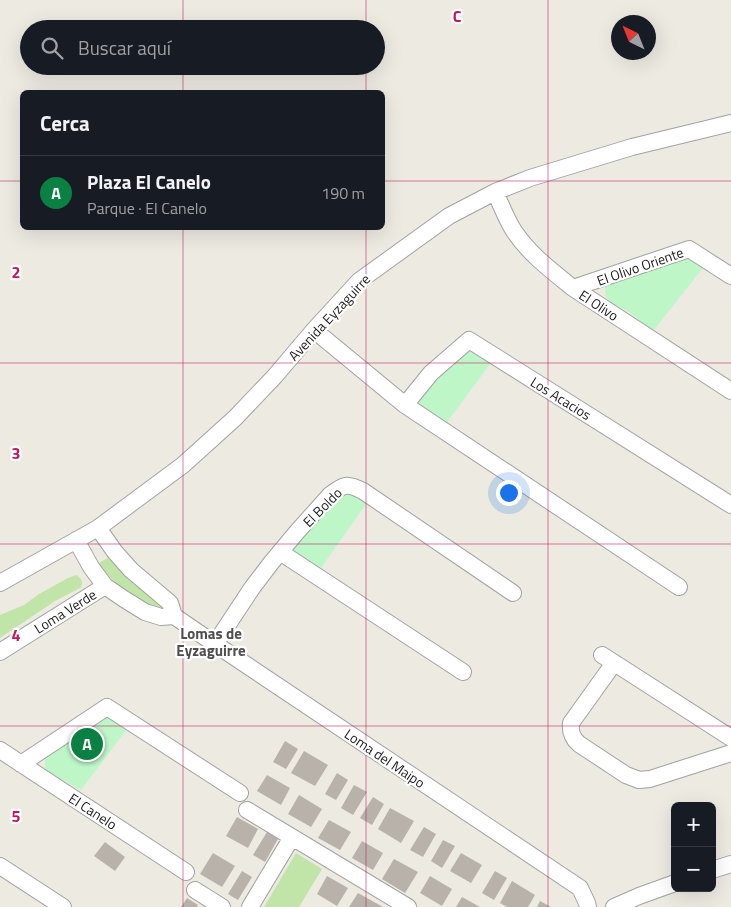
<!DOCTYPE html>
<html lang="es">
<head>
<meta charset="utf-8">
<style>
	body { margin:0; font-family:"Titillium Web",sans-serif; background:#20242c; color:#f1f3f6 }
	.controls { position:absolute; right:15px; bottom:15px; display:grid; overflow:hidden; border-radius:8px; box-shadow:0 5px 20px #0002 }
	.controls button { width:45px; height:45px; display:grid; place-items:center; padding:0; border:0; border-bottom:1px solid #363941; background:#171b24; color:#f1f3f6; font:25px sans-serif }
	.compass { position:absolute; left:611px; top:15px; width:45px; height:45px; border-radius:50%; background:#171b24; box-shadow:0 5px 20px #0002; rotate:317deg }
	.you { position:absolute; left:508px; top:492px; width:18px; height:18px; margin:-12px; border:4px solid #fff; border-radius:50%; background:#1a73e8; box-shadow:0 0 0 8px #1a73e833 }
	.badge { display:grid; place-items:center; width:32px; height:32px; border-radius:50%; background:#0b8043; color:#fff; font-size:16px; font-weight:700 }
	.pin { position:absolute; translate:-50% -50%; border:2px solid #fff; box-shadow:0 1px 5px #0006 }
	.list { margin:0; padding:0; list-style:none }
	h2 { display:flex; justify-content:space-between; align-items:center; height:65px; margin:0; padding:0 20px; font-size:21px }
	h2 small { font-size:16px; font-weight:400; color:#9ea1a6 }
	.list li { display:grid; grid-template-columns:32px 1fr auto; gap:15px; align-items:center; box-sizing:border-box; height:75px; padding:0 20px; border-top:1px solid #363941 }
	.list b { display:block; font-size:19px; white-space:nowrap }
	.list p { margin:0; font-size:16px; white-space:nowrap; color:#9ea1a6 }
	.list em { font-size:16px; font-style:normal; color:#9ea1a6 }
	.icon { flex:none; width:28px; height:28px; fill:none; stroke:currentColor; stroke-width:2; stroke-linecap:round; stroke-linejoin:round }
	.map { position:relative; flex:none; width:731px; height:907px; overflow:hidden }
	.search { position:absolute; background:#171b24; box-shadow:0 5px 20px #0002; left:20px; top:20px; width:365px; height:55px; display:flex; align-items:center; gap:12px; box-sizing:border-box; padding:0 18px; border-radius:28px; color:#9ea1a6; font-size:19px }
	.panel { position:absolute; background:#171b24; box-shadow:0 5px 20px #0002; left:20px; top:90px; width:365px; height:140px; border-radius:8px }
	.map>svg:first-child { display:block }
</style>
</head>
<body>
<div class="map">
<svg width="731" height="907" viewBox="0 0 731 907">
	<rect width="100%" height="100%" fill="#eceae1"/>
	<!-- grass -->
	<path fill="#c1e5a8" d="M111,556L164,607L163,610L147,606L124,591L107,574L99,563Z
		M76,575C81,578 82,580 82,585L80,588L55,601L0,638V615L24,605L39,594L68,578Z
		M296,853L322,869L299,907H264Z"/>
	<!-- park -->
	<path fill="#bef6c8" d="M683,257L690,258L703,268L653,331L629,312L611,303L606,297L605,287L609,283Z
		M474,347L493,360L445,425L415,405L423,389L466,349Z
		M342,492L359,497L366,504L321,568C311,562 299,558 290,551Z
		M105,714L127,729L81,790L45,770V752Z"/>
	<!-- building -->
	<path fill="#b8b2ab" d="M285,741L298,749L286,769L273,762Z
		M304,751L328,765L315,786L291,773Z
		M337,773L348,780L336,800L325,794Z
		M267,775L290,788L281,805L257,791Z
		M354,785L367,792L353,815L341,808Z
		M299,795L322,809L311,827L288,814Z
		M373,797L384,804L372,825L360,818Z
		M390,808L414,821L401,843L378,829Z
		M237,817L258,829L248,848L226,836Z
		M329,820L351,832L340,850L318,838Z
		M424,827L436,834L423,857L410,850Z
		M267,832L278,839L265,862L253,855Z
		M443,840L455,846L442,868L431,861Z
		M362,841L383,853L373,870L352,858Z
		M105,842L125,857L115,871L94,856Z
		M213,853L235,866L222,887L200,874Z
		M461,853L482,865L471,883L450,871Z
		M394,859L418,872L405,893L382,879Z
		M242,871L252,877L238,900L228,894Z
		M495,871L507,878L494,900L482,893Z
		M327,876L348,888L337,906L317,894Z
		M430,876L452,889L442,906L420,893Z
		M512,881L535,895L528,907H507L500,903Z
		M358,893L383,907H349Z
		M462,897L480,907H456Z
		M187,898L198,905L197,907H181Z
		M540,901L551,907H537Z"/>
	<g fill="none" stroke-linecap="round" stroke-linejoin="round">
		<!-- minor casing -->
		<g stroke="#a2a2a2" stroke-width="18">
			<path id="minor" d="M495,192C501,204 506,219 514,231C529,254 552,271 573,288L731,391
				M573,288L689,249L731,276
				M314,330L405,405L679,587
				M405,405L431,373L469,340L731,505
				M98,528L115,552L131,570L170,603L174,616
				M76,540L91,567L105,586L124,599L145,612L161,617L174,616L215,644L580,888L587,903L588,907
				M280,552L463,672
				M0,583L98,528L183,465L235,418L275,376L314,330L359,281L449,216L495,192L530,178L632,147L731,123
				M215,644L252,588L271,563L296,533L330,495C344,484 347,483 363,491L513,593
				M0,652L105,586
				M602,655L731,738
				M614,663L571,723C570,732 572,738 579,744L626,775L639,780L650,779L731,753
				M0,750L186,872
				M21,764L107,707L240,793
				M247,810L408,907
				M0,866L63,907
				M712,870L731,864
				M195,890L222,907
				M250,907L292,837
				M614,907L639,896L675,883"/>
		</g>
		<!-- minor -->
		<use href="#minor" stroke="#fff" stroke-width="16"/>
	</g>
	<!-- grid -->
	<path fill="none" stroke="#c2185b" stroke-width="1" stroke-opacity="0.55" d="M183,0V29M366,0V29M548,0V907M183,66V92M366,66V92M0,181H22M382,181H731M183,228V907M366,228V907M0,363H731M0,544H731M0,726H731"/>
	<g text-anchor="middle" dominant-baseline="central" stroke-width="4.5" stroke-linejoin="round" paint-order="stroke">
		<!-- street labels -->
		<g font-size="14" fill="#1b1b1b" stroke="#fff">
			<text transform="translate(640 266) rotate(-19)">El Olivo Oriente</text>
			<text transform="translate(599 305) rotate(33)">El Olivo</text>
			<text transform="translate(329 317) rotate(-47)">Avenida Eyzaguirre</text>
			<text transform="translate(561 398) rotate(32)">Los Acacios</text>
			<text transform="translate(322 507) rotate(-45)">El Boldo</text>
			<text transform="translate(65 611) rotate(-32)">Loma Verde</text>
			<text transform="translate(385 758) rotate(34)">Loma del Maipo</text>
			<text transform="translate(93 811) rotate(33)">El Canelo</text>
		</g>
		<!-- neighbourhood labels -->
		<g font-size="15" font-weight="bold" fill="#4e4e4e" stroke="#fff">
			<text x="211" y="633">Lomas de<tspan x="211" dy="17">Eyzaguirre</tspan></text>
		</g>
	</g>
	<g font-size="16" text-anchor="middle" font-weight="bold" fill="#c2185b" stroke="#fff" stroke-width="4.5" stroke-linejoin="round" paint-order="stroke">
		<text x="457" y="22">C</text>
		<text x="16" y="278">2</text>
		<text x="16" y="459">3</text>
		<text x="16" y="641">4</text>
		<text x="16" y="822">5</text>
	</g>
</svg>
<div class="controls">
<button>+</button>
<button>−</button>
</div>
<svg class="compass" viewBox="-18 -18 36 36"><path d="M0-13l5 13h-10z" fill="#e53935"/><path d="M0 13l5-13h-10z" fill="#9ea1a6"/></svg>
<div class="you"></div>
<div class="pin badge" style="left:87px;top:744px">A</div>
<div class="search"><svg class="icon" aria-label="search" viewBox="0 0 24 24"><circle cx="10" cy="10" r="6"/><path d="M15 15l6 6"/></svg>Buscar aquí</div>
<section class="panel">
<h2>Cerca<small></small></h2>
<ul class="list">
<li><span class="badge">A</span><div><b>Plaza El Canelo</b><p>Parque · El Canelo</p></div><em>190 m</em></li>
</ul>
</section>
</div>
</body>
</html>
